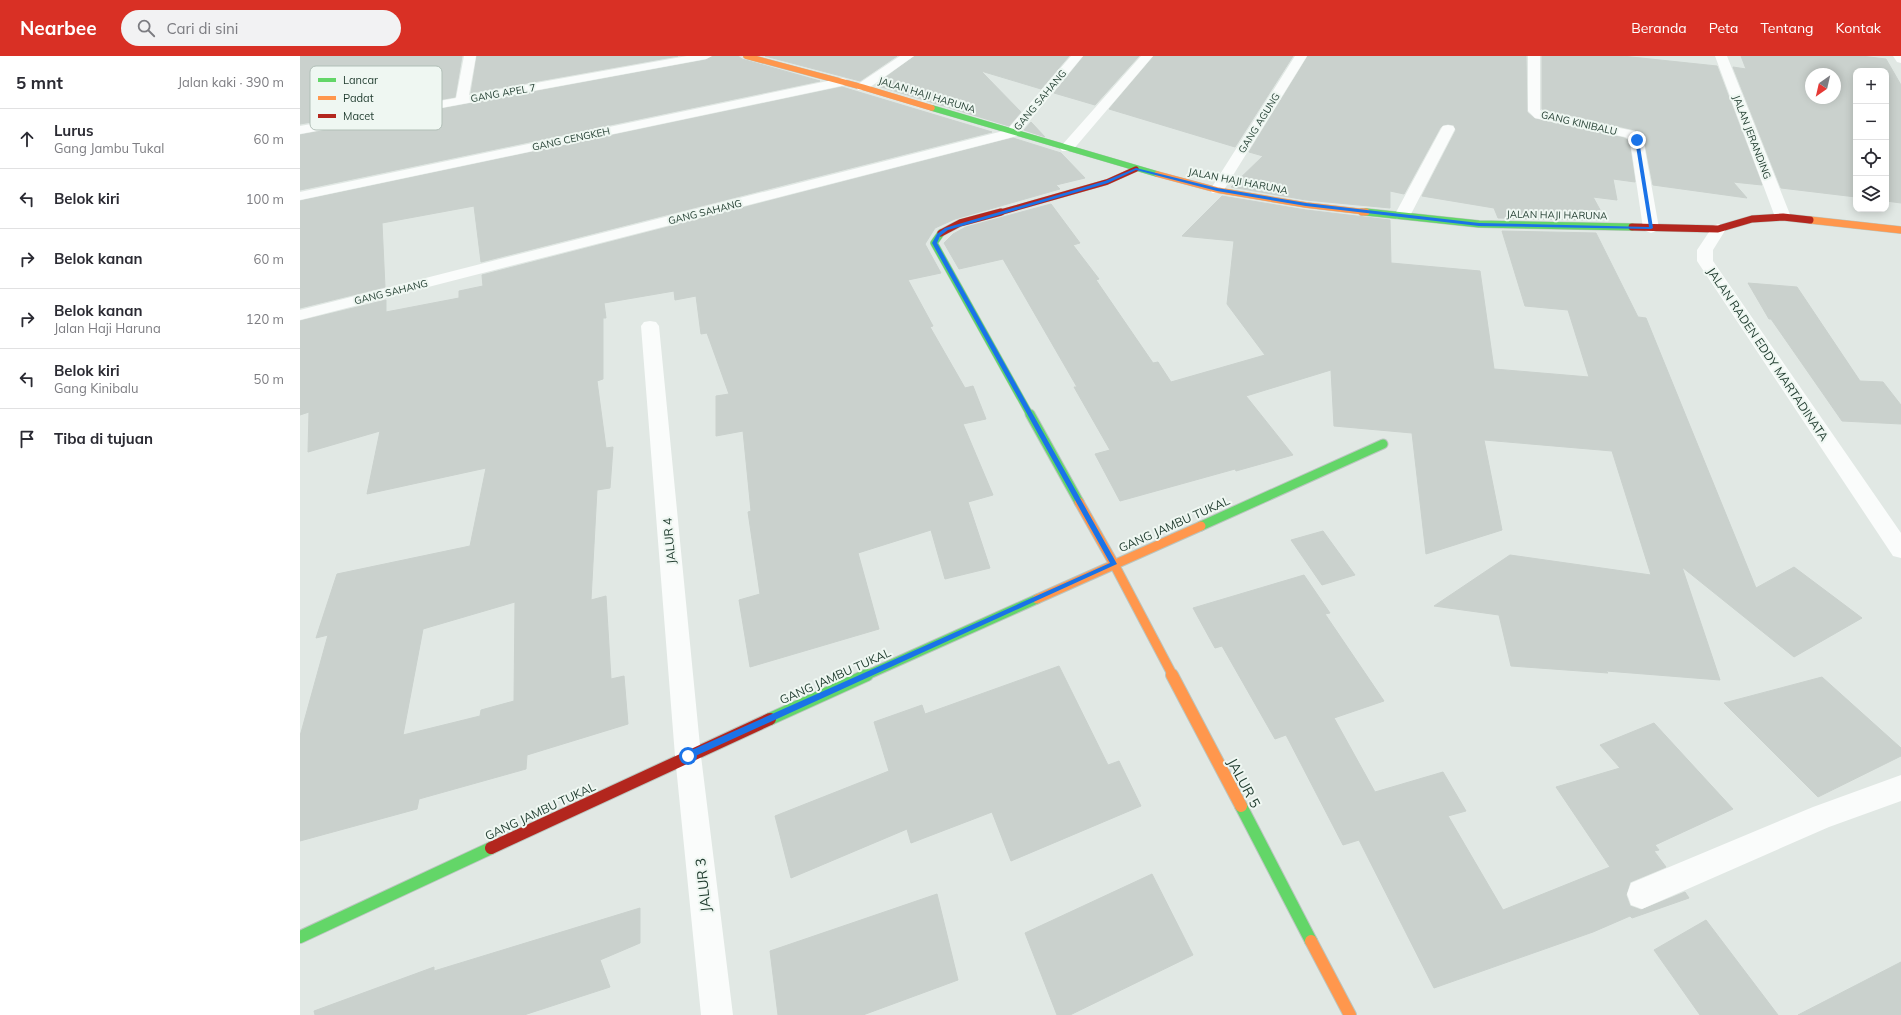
<!DOCTYPE html>
<html lang="id">
<head>
<meta charset="utf-8">
<style>
	body { margin:0; font-family:Mulish,sans-serif; background:#f2f2f3; color:#2b2b33 }
	.controls { position:absolute; right:12px; top:12px; display:grid; overflow:hidden; border-radius:8px; box-shadow:0 2px 10px #0003 }
	.controls button { width:36px; height:36px; display:grid; place-items:center; padding:0; border:0; border-bottom:1px solid #e1e1e2; background:#fff; color:#2b2b33; font:20px sans-serif }
	.compass { position:absolute; left:1505px; top:12px; width:36px; height:36px; border-radius:50%; background:#fff; box-shadow:0 2px 10px #0003; rotate:214deg }
	.stop { position:absolute; width:12px; height:12px; margin:-9px; border:3px solid #1a73e8; border-radius:50%; background:#fff }
	.stop.end { background:#1a73e8; border-color:#fff; box-shadow:0 1px 4px #0008 }
	.list { margin:0; padding:0; list-style:none }
	h2 { display:flex; justify-content:space-between; align-items:center; height:52px; margin:0; padding:0 16px; font-size:17px }
	h2 small { font-size:13px; font-weight:400; color:#7c7c81 }
	.list li { display:grid; grid-template-columns:26px 1fr auto; gap:12px; align-items:center; box-sizing:border-box; height:60px; padding:0 16px; border-top:1px solid #e1e1e2 }
	.list b { display:block; font-size:15px; white-space:nowrap }
	.list p { margin:0; font-size:13px; white-space:nowrap; color:#7c7c81 }
	.list em { font-size:13px; font-style:normal; color:#7c7c81 }
	.icon { flex:none; width:22px; height:22px; fill:none; stroke:currentColor; stroke-width:2; stroke-linecap:round; stroke-linejoin:round }
	.map { position:relative; flex:none; width:1601px; height:959px; overflow:hidden }
	header { display:flex; align-items:center; gap:24px; box-sizing:border-box; height:56px; padding:0 20px; background:#d93025; color:#fff }
	header strong { font-size:19px }
	nav { display:flex; gap:22px; margin-inline-start:auto; font-size:14px }
	.search { width:280px; height:36px; background:#f2f2f3; display:flex; align-items:center; gap:10px; box-sizing:border-box; padding:0 14px; border-radius:22px; color:#7c7c81; font-size:15px }
	main { display:flex }
	aside { flex:1; background:#fff }
	.map>svg:first-child { display:block }
</style>
</head>
<body>
<header>
<strong>Nearbee</strong>
<div class="search"><svg class="icon" aria-label="search" viewBox="0 0 24 24"><circle cx="10" cy="10" r="6"/><path d="M15 15l6 6"/></svg>Cari di sini</div>
<nav><a>Beranda</a><a>Peta</a><a>Tentang</a><a>Kontak</a></nav>
</header>
<main>
<aside>
<h2>5 mnt<small>Jalan kaki · 390 m</small></h2>
<ul class="list">
<li><svg class="icon" aria-label="ahead" viewBox="0 0 24 24"><path d="M12 20V5M6 11l6-6 6 6"/></svg><div><b>Lurus</b><p>Gang Jambu Tukal</p></div><em>60 m</em></li>
<li><svg class="icon" aria-label="left" viewBox="0 0 24 24"><path d="M17 20v-9H6M10 6l-5 5 5 5"/></svg><div><b>Belok kiri</b></div><em>100 m</em></li>
<li><svg class="icon" aria-label="right" viewBox="0 0 24 24"><path d="M7 20v-9h11M14 6l5 5-5 5"/></svg><div><b>Belok kanan</b></div><em>60 m</em></li>
<li><svg class="icon" aria-label="right" viewBox="0 0 24 24"><path d="M7 20v-9h11M14 6l5 5-5 5"/></svg><div><b>Belok kanan</b><p>Jalan Haji Haruna</p></div><em>120 m</em></li>
<li><svg class="icon" aria-label="left" viewBox="0 0 24 24"><path d="M17 20v-9H6M10 6l-5 5 5 5"/></svg><div><b>Belok kiri</b><p>Gang Kinibalu</p></div><em>50 m</em></li>
<li><svg class="icon" aria-label="arrive" viewBox="0 0 24 24"><path d="M6 21V4h12l-3 4 3 4H6"/></svg><div><b>Tiba di tujuan</b></div></li>
</ul>
</aside>
<div class="map">
<svg width="1601" height="959" viewBox="0 0 1601 959">
	<rect width="100%" height="100%" fill="#e1e8e4"/>
	<!-- building -->
	<path fill="#cad1cd" stroke="#cad1cd" fill-rule="evenodd" d="M0,0H162L155,41L0,68Z
		M177,0H378L171,37Z
		M413,0H438L442,3L520,25L0,134V79L406,4Z
		M465,0H597L560,25Z
		M615,0H769L741,33L681,15L721,56L709,70L575,29Z
		M784,0H839L795,49L754,37Z
		M854,0H993L935,91L809,53Z
		M1008,0H1226L1227,56L1235,63L1324,82L1329,85L1335,126L1313,123L1317,144L1293,141L1304,161L1287,160L1289,164L1198,162L1194,152L1122,140L1156,74L1154,69L1148,68L1143,69L1140,72L1104,138L1090,135V152L1006,144L931,131L963,100L949,96Z
		M1242,0H1322L1417,10L1462,129L1433,126L1447,142L1353,129L1344,82L1335,74L1242,53Z
		M1441,0H1561L1586,3L1601,29V147L1586,145V15H1556V141L1481,132L1433,11L1446,13ZM1511,18H1535V42H1511Z
		M542,31L692,76L181,206L174,150L82,167L85,231L0,252V145Z
		M731,66L745,81L724,74Z
		M713,82L761,97L785,122L756,129L760,133L655,163L635,172L625,188L641,217L608,224L633,270L630,271L665,332L673,330L686,363L663,368L693,439L668,446L690,512L645,523L631,474L558,497L579,573L450,611L439,544L460,538L448,456L451,455L443,375L416,380V340L429,338L407,277L401,278L396,240L375,244L374,235L304,247L306,262H303V323L297,325L306,392L313,391L310,432L297,434L291,544L306,540L311,623L324,620L328,668L227,699L226,713L119,743L117,753L0,785V680L28,579L16,582L37,518L170,490L186,412L67,438L80,375L8,396L9,356L0,359V265L86,244V256L159,242V235L183,230L182,219ZM215,546L214,645L181,654L180,660L103,679L123,573Z
		M922,140L1006,154L1090,164L1091,207L1180,215L1194,313L1289,321L1268,254L1225,250L1202,175L1296,177L1338,261L1346,262L1456,532L1494,511L1562,562L1494,601L1382,511L1420,624L1306,615L1308,617L1211,610L1199,559L1134,550L1210,499L1351,519L1312,395L1184,384L1202,474L1126,498L1112,377L1034,370L1031,314L946,340L993,399L936,415L935,413L820,445L795,398L810,394L774,331H777L703,203L659,213L644,187L653,178L666,171L751,148L780,187L773,189L799,223L796,224L853,307L858,306L871,326L965,299L927,248L934,185L882,180Z
		M1448,227L1497,231L1560,325L1583,326L1601,349V368L1542,365L1471,263H1469Z
		M1023,475L1055,519L1022,529L991,484Z
		M1004,519L1030,557L1025,558L1084,645L1034,662L1075,736L1143,716L1166,755L1148,760L1203,854L1310,811L1256,731L1320,712L1300,689L1354,667L1433,753L1355,789L1359,794L1354,795L1366,811L1330,826L1326,839L1330,850L1341,854L1385,836L1389,842L1332,862L1330,860L1293,876L1134,932L1059,784L1043,789L986,679L975,683L922,590L915,592L893,552Z
		M759,610L808,709L819,705L841,750L711,805L692,756L611,787L607,773L491,822L475,760L589,715L574,666L622,649L625,658Z
		M1522,621L1601,692V700L1518,741L1424,647Z
		M852,818L893,899L770,959H757L725,877Z
		M637,838L658,924L563,959H478L470,895Z
		M340,852V887L300,904L310,931L224,959H15L14,955L134,911V915Z
		M1406,864L1478,959H1400L1354,894Z
		M1601,906V959H1498Z"/>
	<g fill="none" stroke-linecap="round" stroke-linejoin="round">
		<!-- fast-far3 casing -->
		<g stroke="#bac5bf" stroke-width="6">
			<path id="fast-far3" d="M632,52L857,118
				M1066,156L1071,157"/>
		</g>
		<!-- fast-far2 casing -->
		<g stroke="#bac5bf" stroke-width="8">
			<path id="fast-far2" d="M1066,156L1179,168L1332,171
				M641,177L634,187L730,359"/>
		</g>
		<!-- fast-far1 casing -->
		<g stroke="#bac5bf" stroke-width="11">
			<path id="fast-far1" d="M730,358L779,446
				M901,470L1083,388
				M565,620L737,543"/>
		</g>
		<!-- fast casing -->
		<g stroke="#bac5bf" stroke-width="14">
			<path id="fast" d="M470,663L567,619
				M941,750L1011,885
				M0,881L191,792"/>
		</g>
		<!-- slow-far3 casing -->
		<g stroke="#bac5bf" stroke-width="6">
			<path id="slow-far3" d="M446,0L562,31L632,52
				M857,118L917,134L1006,149L1066,156"/>
		</g>
		<!-- slow-far2 casing -->
		<g stroke="#bac5bf" stroke-width="8">
			<path id="slow-far2" d="M1062,156H1066
				M1510,164L1601,174"/>
		</g>
		<!-- slow-far1 casing -->
		<g stroke="#bac5bf" stroke-width="11">
			<path id="slow-far1" d="M779,446L814,508L873,620
				M737,543L901,470"/>
		</g>
		<!-- slow casing -->
		<g stroke="#bac5bf" stroke-width="14">
			<path id="slow" d="M872,619L941,750
				M1011,885L1050,959"/>
		</g>
		<!-- jam-far2 casing -->
		<g stroke="#bac5bf" stroke-width="6">
			<path id="jam-far2" d="M698,157L807,126L836,113"/>
		</g>
		<!-- jam-far1 casing -->
		<g stroke="#bac5bf" stroke-width="8">
			<path id="jam-far1" d="M1332,171L1418,173L1452,163L1483,161L1510,164
				M641,177L660,167L701,156"/>
		</g>
		<!-- jam casing -->
		<g stroke="#bac5bf" stroke-width="14">
			<path id="jam" d="M191,792L470,663"/>
		</g>
		<!-- street -->
		<path fill="#fafcfb" fill-rule="evenodd" d="M164,0H176L169,39L387,0H412L406,3L0,78V70L156,42Z
			M600,0H614L566,34H558L556,31L558,28Z
			M771,0H783L717,80L0,264V254L707,74Z
			M841,0H853L772,95H762L760,92L762,89Z
			M995,0H1007L922,137H912L910,134Z
			M1228,0H1240V54L1244,56L1334,75L1343,82L1359,172L1356,175L1351,177L1346,175L1343,172L1330,84L1325,81L1235,62L1228,55Z
			M1415,0H1427L1491,161L1488,164H1478L1475,161Z
			M1593,0H1601V7L1597,6Z
			M542,22L546,23L548,26L546,29L0,144V136Z
			M1148,69L1153,70L1155,73L1110,160L1107,163H1097L1094,160L1141,73L1143,70Z
			M1418,168L1423,170L1426,173L1413,194V205L1601,477V502L1593,500L1397,205V194L1413,170Z
			M350,265L356,266L359,270L401,700L433,959H401L375,700L341,270L344,266Z
			M1601,719V745L1529,771L1342,853L1331,849L1327,838L1331,827L1513,751Z"/>
		<!-- fast-far3 -->
		<use href="#fast-far3" stroke="#63d668" stroke-width="5.5"/>
		<!-- fast-far2 -->
		<use href="#fast-far2" stroke="#63d668" stroke-width="7"/>
		<!-- fast-far1 -->
		<use href="#fast-far1" stroke="#63d668" stroke-width="9"/>
		<!-- fast -->
		<use href="#fast" stroke="#63d668" stroke-width="12"/>
		<!-- slow-far3 -->
		<use href="#slow-far3" stroke="#ff974d" stroke-width="5.5"/>
		<!-- slow-far2 -->
		<use href="#slow-far2" stroke="#ff974d" stroke-width="7"/>
		<!-- slow-far1 -->
		<use href="#slow-far1" stroke="#ff974d" stroke-width="9"/>
		<!-- slow -->
		<use href="#slow" stroke="#ff974d" stroke-width="12"/>
		<!-- jam-far2 -->
		<use href="#jam-far2" stroke="#b3261e" stroke-width="5.5"/>
		<!-- jam-far1 -->
		<use href="#jam-far1" stroke="#b3261e" stroke-width="7"/>
		<!-- jam -->
		<use href="#jam" stroke="#b3261e" stroke-width="12"/>
	</g>
	<!-- route -->
	<path fill="#1a73e8" d="M1337,83L1339,84L1353,172L1351,173L1179,170L1006,150L917,135L836,114L808,127L648,174L640,180L637,187L817,508L391,702H385V697L810,507L632,187L637,178L645,172L805,125L836,112L917,132L1006,147L1179,167L1349,171L1335,84Z"/>
	<g text-anchor="middle" dominant-baseline="central" stroke-width="4" stroke-linejoin="round" paint-order="stroke">
		<!-- far-street labels -->
		<g font-size="10" fill="#1f3b2e" stroke="#eff7f2">
			<text transform="translate(203 37) rotate(-10)">GANG APEL 7</text>
			<text transform="translate(627 39) rotate(17)">JALAN HAJI HARUNA</text>
			<text transform="translate(740 44) rotate(-50)">GANG SAHANG</text>
			<text transform="translate(959 67) rotate(-58)">GANG AGUNG</text>
			<text transform="translate(1279 67) rotate(13)">GANG KINIBALU</text>
			<text transform="translate(1452 81) rotate(69)">JALAN JERANDING</text>
			<text transform="translate(271 83) rotate(-12)">GANG CENGKEH</text>
			<text transform="translate(938 125) rotate(11)">JALAN HAJI HARUNA</text>
			<text transform="translate(405 156) rotate(-14)">GANG SAHANG</text>
			<text transform="translate(1257 159) rotate(1)">JALAN HAJI HARUNA</text>
			<text transform="translate(91 236) rotate(-14)">GANG SAHANG</text>
		</g>
		<!-- street labels -->
		<g font-size="12" fill="#1f3b2e" stroke="#eff7f2">
			<text transform="translate(1468 298) rotate(56)">JALAN RADEN EDDY MARTADINATA</text>
			<text transform="translate(874 468) rotate(-24)">GANG JAMBU TUKAL</text>
			<text transform="translate(369 485) rotate(-95)">JALUR 4</text>
			<text transform="translate(535 620) rotate(-24)">GANG JAMBU TUKAL</text>
			<text transform="translate(240 755) rotate(-25)">GANG JAMBU TUKAL</text>
		</g>
		<!-- near-street labels -->
		<g font-size="14" fill="#1f3b2e" stroke="#eff7f2">
			<text transform="translate(944 727) rotate(62)">JALUR 5</text>
			<text transform="translate(403 829) rotate(-96)">JALUR 3</text>
		</g>
	</g>
	<!-- legend -->
	<rect x="10" y="10" width="132" height="64" rx="6" fill="#eff7f2" stroke="#b1bfb7" stroke-width="1"/>
	<rect x="18" y="22" width="18" height="4" fill="#63d668"/>
	<rect x="18" y="40" width="18" height="4" fill="#ff974d"/>
	<rect x="18" y="58" width="18" height="4" fill="#b3261e"/>
	<g font-size="11" fill="#1f3b2e">
		<text x="43" y="28">Lancar</text>
		<text x="43" y="46">Padat</text>
		<text x="43" y="64">Macet</text>
	</g>
</svg>
<div class="controls">
<button>+</button>
<button>−</button>
<button><svg class="icon" aria-label="locate" viewBox="0 0 24 24"><circle cx="12" cy="12" r="6"/><path d="M12 2v4M12 18v4M2 12h4M18 12h4"/></svg></button>
<button><svg class="icon" aria-label="layers" viewBox="0 0 24 24"><path d="M12 4l9 5-9 5-9-5zM3 14l9 5 9-5"/></svg></button>
</div>
<svg class="compass" viewBox="-18 -18 36 36"><path d="M0-13l5 13h-10z" fill="#e53935"/><path d="M0 13l5-13h-10z" fill="#7c7c81"/></svg>
<div class="stop" style="left:388px;top:700px"></div>
<div class="stop end" style="left:1337px;top:84px"></div>
</div>
</main>
</body>
</html>
